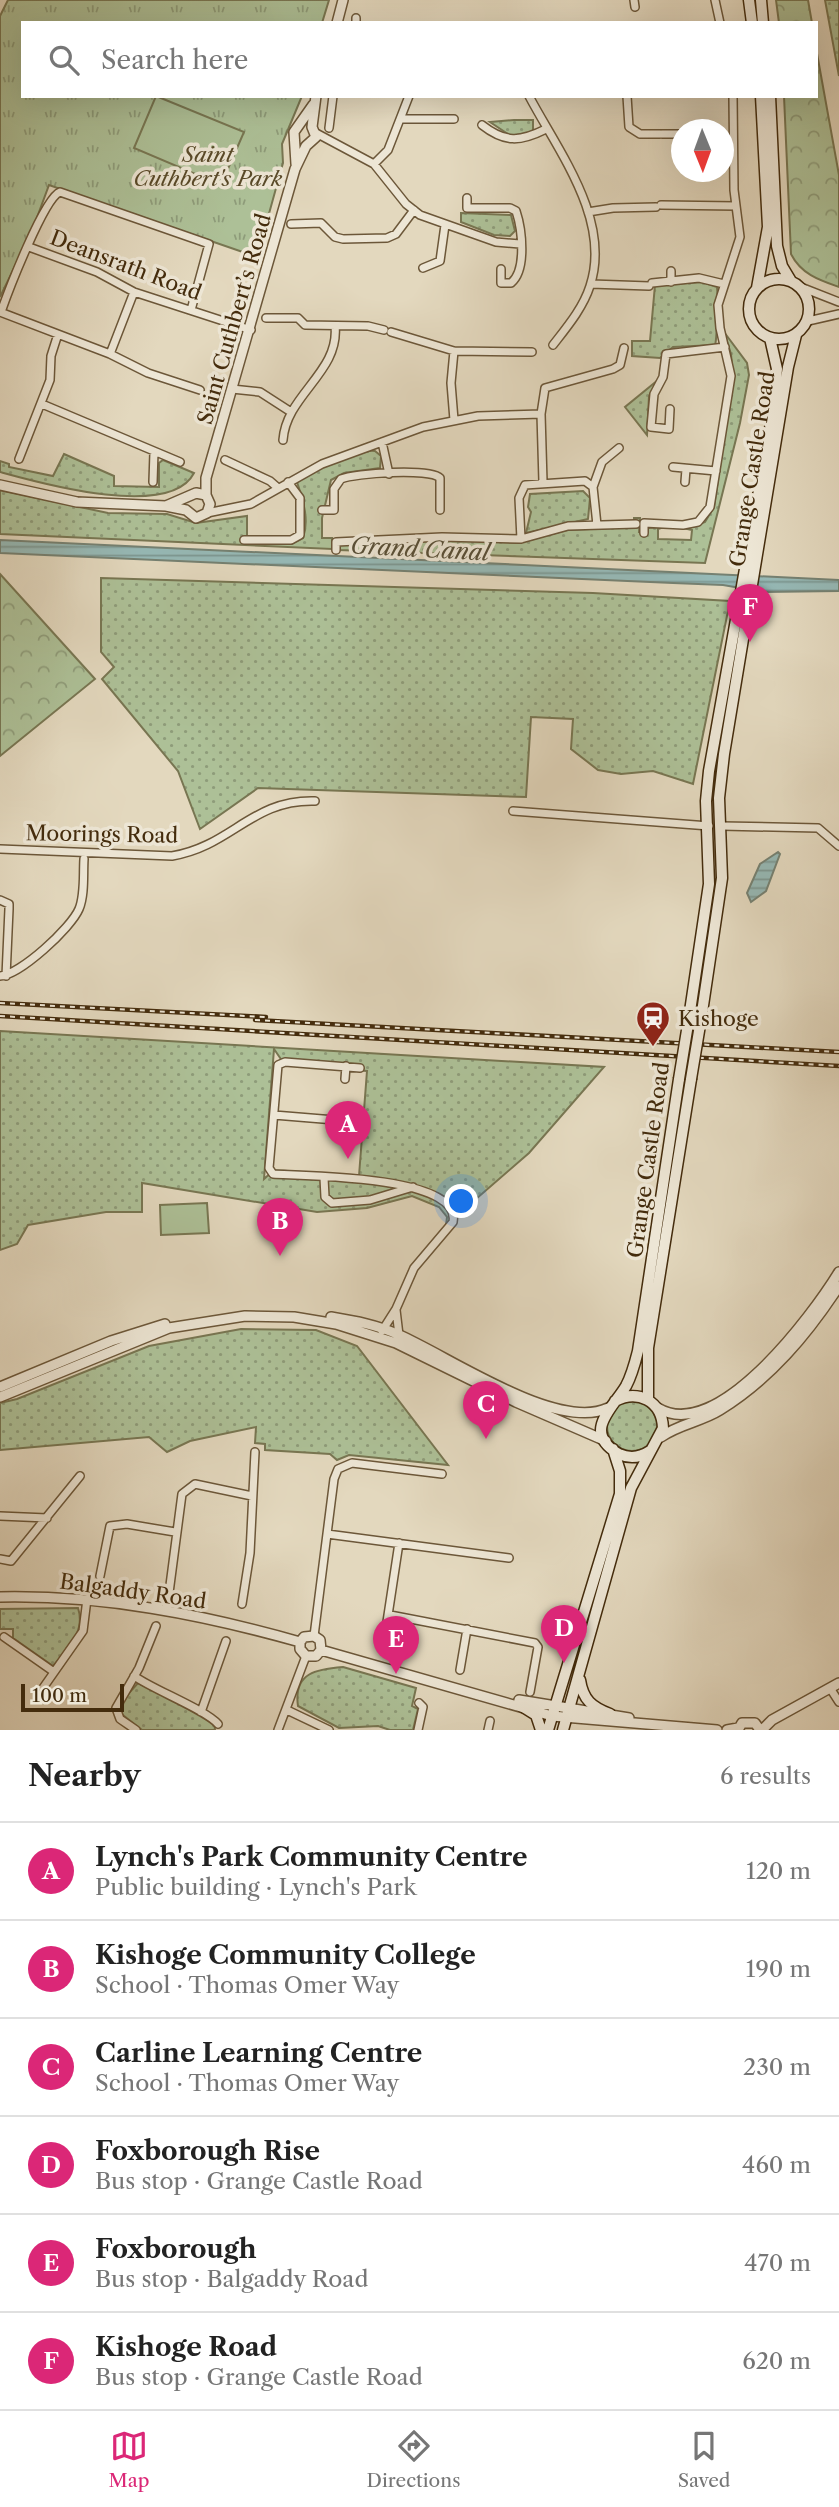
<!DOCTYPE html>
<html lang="en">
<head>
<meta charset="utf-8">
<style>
	body { margin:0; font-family:"Libre Caslon Text",serif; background:#f6f6f6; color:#222 }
	.compass { position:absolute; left:671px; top:119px; width:63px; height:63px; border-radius:50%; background:#fff; box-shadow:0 7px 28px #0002; rotate:179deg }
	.scale { position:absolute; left:21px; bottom:18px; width:103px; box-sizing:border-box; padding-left:7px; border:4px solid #442c0d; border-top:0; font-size:19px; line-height:24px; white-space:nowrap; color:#442c0d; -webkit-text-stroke:5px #ede6d5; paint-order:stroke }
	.you { position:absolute; left:462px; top:1202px; width:24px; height:24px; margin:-18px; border:5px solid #fff; border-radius:50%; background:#1a73e8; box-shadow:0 0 0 10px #1a73e833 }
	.badge { display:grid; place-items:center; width:46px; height:46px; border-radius:50%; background:#db2777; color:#fff; font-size:23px; font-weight:700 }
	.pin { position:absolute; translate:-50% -58px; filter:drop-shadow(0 2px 4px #0008) }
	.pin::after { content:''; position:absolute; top:37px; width:24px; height:21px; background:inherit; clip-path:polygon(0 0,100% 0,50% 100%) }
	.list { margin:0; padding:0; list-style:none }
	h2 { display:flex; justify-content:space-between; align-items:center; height:91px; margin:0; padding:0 28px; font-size:30px }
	h2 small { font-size:23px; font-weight:400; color:#767676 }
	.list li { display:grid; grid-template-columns:46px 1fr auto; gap:21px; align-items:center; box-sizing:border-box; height:98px; padding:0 28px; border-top:2px solid #e0e0e0 }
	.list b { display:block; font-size:26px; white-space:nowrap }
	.list p { margin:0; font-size:23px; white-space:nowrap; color:#767676 }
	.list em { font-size:23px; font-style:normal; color:#767676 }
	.icon { flex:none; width:38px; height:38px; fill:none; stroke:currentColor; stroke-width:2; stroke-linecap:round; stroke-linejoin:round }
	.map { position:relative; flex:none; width:839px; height:1730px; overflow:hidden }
	.search { position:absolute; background:#fff; box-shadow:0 7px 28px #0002; left:21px; right:21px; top:21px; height:77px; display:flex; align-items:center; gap:18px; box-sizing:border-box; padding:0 24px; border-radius:0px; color:#767676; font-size:26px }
	.sheet { height:679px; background:#fff }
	nav { display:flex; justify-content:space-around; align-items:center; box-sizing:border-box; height:98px; border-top:2px solid #e0e0e0; background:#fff; font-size:19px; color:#767676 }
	nav a { display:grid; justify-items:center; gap:4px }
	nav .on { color:#db2777 }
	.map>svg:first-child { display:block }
</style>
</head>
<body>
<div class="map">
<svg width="839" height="1730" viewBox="0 0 839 1730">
	<defs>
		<pattern id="grass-dots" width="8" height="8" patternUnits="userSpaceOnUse" patternTransform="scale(1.75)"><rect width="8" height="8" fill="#adc097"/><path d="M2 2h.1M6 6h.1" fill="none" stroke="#8e9c7a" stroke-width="1.8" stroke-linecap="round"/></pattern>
		<pattern id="forest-crowns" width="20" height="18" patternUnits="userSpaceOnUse" patternTransform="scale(1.75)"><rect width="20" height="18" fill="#adc097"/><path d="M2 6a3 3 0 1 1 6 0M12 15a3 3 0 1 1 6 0" fill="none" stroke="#8e9c7a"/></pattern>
		<pattern id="park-tufts" width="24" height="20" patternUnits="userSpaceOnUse" patternTransform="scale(1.75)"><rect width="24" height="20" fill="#adc097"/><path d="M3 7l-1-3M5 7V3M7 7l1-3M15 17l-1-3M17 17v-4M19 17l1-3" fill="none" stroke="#8e9c7a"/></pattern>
		<pattern id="water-rules" width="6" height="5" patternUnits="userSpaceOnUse" patternTransform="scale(1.75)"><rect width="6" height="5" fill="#96b9b6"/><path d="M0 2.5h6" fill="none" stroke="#7c9792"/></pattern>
	</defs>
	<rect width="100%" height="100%" fill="#e3d8be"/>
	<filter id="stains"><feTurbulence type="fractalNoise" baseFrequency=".00286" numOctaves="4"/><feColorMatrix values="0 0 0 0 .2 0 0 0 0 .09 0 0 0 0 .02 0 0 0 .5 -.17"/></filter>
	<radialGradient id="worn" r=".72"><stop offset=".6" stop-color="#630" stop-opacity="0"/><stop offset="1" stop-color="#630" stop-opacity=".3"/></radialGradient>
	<!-- grass -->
	<path fill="url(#grass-dots)" stroke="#787652" stroke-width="2" fill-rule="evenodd" d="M825,0H839V76Z
		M514,120H533V132L511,136L490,122Z
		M461,213L511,215L515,231L510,236L494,235L461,222Z
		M702,282L717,287C718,295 717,340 715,345L673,347L660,358L632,356V341H650L655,285Z
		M724,332L747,363L749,375L740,423L705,563L339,550L340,544L441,539L518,543L567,530L634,527V518H640L639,532H646L650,526L664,527L658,529V539L691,540L692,530L687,529L705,522L714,507L733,378L731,354Z
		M658,380L649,396L647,435L625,407Z
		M375,451L381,456L380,468L344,473L331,480L322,518V538H332V549L0,534V490L108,513L167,514L196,523L247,516V536L242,539L243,544H292L303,538C310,519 302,498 297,482C318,470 350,449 375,451Z
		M64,454L114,476V486L159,487V463L163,460L194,473C170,520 40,483 0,472V461L9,464V467L53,476Z
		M583,491L590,498L588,519L526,533L531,512L528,507L530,494Z
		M101,578L593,593L730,601L693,784L653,771L621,774L598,770L571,749L573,719L531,717L526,797L258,788L200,829L178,771L102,679L114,667L101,652Z
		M0,1031L604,1067L529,1153L446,1225L447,1217L439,1207L412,1196L367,1208L317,1212L142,1183V1212H106L28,1225L17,1244L0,1250ZM274,1049L285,1065L367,1071L359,1176L274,1170L264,1179Z
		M241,1329L316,1330L357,1346L448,1465L349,1455L337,1460L330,1454L265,1450V1444L255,1443L256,1427L190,1441L167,1452L149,1437L0,1450V1403L17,1399L149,1346Z
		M607 1426a25 25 0 1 1 50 0a25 25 0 1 1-50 0Z
		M78,1608C86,1632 67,1649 53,1666L13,1638V1629H0V1609Z
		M343,1667L416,1688L412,1706L418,1709L413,1730H390L378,1726L339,1728L298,1706C293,1672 318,1669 343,1667Z
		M138,1683L214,1721L215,1730H142L119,1712L120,1703Z"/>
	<!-- forest -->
	<path fill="url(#forest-crowns)" stroke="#787652" stroke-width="2" d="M776,0H808L812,23H779Z
		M816,48L839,175V287C819,280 801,274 791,254L784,96H816Z
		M0,574L95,679L0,756Z"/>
	<!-- park -->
	<path fill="url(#park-tufts)" stroke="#787652" stroke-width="2" d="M8,0H329L322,23H23V96H302L282,144L283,163L257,257L49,185L32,231L0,297V16Z"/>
	<!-- pitch -->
	<path fill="#adc097" stroke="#787652" stroke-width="2" d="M156,96L244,132L221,185L134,148Z
		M207,1203L209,1233L161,1235L160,1205Z"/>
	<!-- water -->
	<path fill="url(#water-rules)" stroke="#758172" stroke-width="2" d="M0,540L839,580V591L764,592L723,585L673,583L0,553Z
		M778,852L780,854L766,891L751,902L747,893L760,864Z"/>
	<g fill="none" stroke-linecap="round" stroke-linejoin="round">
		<!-- minor casing -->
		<g stroke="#6c5739" stroke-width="10">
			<path id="minor" d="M634,0L635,7
				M715,0L720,23
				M356,23V18
				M529,96C558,151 612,220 590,286C583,308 567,327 553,345
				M627,96L629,127L640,134H660
				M401,119H454
				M482,125C505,143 520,142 546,129
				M329,128L333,96
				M316,133L374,164L406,204L420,215L496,242L520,244
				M662,134H682
				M374,164L388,150L409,96
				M467,198V208H510L516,211C522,229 527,270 511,283H501V269
				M661,205L736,206
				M588,212L613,208L656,207
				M291,224L321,223L335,237L343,239L387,238L396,234L414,210
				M29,247L97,272L134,292L251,330
				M423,268L440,261L445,225
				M671,282V271
				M652,283L699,278L724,284
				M591,284L649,286
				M798,286L839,302
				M0,312L110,354L148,373L200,390
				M1,312C8,292 44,198 60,192L209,244L191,310
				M266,318H298L305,325L368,326L384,330
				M808,321L839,314
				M391,332L454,351L532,352
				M454,351L451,383L454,420
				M110,354L134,292
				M232,389L260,392L291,412
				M42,404L180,462
				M670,409L669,429L651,427L654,394L663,377L666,354L725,347
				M283,440C286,395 340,372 335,326
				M382,442L389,474
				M19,459L50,380L51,356L58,334
				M225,460L270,481L278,488
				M673,467L716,471
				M153,482L154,452
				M543,482L541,414L545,388L613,369L620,365L624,348
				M685,482L686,469
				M322,510H334V489L341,479C355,473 430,468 440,478V510
				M207,513L251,504L322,464L423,427L478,416L541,414
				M597,525L593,487L602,462L619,448
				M644,533V523L683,525L698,522L710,507L731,376L720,328L718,305L740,237L734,190L733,96
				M521,539L519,498L525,485L585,481L593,487
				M244,540H291L300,535V498L288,482
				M336,550V542L442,537L521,539L568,526L636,524
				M513,811L709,826
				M722,826L818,828L839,846
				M0,849L172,856C232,846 252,799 315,801
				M0,900L9,904V909L6,976
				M0,976C20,975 71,928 79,909C85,895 83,874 84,859
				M360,1068L285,1062L278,1065L269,1168L273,1174C303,1176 462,1175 453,1222L414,1268L396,1309L382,1331
				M345,1079L346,1066
				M274,1115L359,1122
				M342,1121V1108
				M324,1178L325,1197L332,1203L370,1200L413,1187
				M396,1310L399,1335
				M0,1516L47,1518
				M327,1534L509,1558
				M0,1559L11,1561L80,1476
				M100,1576L110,1526L127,1524L175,1532
				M242,1604L250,1553L255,1452
				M167,1608L182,1494L195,1484L252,1496
				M390,1615L535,1643L538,1647L530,1692
				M314,1636L334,1479L338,1469L352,1463L442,1474
				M4,1637L54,1672
				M383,1648L399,1543
				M460,1670L467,1629
				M134,1676C154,1690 206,1710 218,1724
				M43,1688L83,1631L87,1599
				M830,1688L839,1702
				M287,1710L329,1730
				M201,1712L226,1641
				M136,1730L120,1719L116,1708L139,1668L156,1626
				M278,1730L306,1656
				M418,1730L423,1707L419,1703
				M488,1730L490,1721"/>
		</g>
		<!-- tertiary casing -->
		<g stroke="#6c5739" stroke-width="12">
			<path id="tertiary" d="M337,23L343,0
				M296,164L294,132L313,105
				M0,485L77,502L166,506L186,510L196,518L207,513L210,504L206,495L196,493L166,506
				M206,495V478L295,169L306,146L316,137L312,127L316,96
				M331,1317C355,1321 378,1325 399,1335C450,1357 557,1432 608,1408
				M0,1387L111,1341L165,1324
				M0,1397L169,1328L245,1316L294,1317L336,1324L396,1343L516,1402L606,1441
				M658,1408C717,1444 812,1316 839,1272
				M661,1437C679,1424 701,1422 720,1410C770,1379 807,1335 839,1286
				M0,1597C103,1595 201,1614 300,1642
				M300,1642L304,1637L314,1636L320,1640L321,1650
				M300,1642V1649L306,1656H316L321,1650
				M321,1650L552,1716L717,1730
				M519,1700L629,1718
				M727,1730L738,1728
				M738,1730L742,1723H755L760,1730
				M762,1730L772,1720L839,1683"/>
		</g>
		<!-- secondary casing -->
		<g stroke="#442c0d" stroke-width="13">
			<path id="secondary" d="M749,0L752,23
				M761,0L763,23
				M770,96L777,246L782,266L791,281
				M749 309a30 30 0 1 1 60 0a30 30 0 1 1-60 0Z
				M757,288L768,227L761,96
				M689,1018L709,884L706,801L709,771L773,412L777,369L770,338
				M701,1019L722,878L719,798L724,754L788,367L796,335
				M648,1399V1348L691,1079
				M650,1451C641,1457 630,1459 619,1454C581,1432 613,1408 626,1386C632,1375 635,1363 638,1351L679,1079
				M580,1680C583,1700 592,1707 610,1714
				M520,1705L536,1715L541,1730
				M548,1730L620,1494V1471L613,1449
				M563,1730L631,1488L663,1428C662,1401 638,1389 615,1401"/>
		</g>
		<!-- minor -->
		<use href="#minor" stroke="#ede6d5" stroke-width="7"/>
		<!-- tertiary -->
		<use href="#tertiary" stroke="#ede6d5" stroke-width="9"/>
		<!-- secondary -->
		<use href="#secondary" stroke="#ede6d5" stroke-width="10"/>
		<!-- rail casing -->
		<g stroke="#442c0d" stroke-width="4.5">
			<path id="rail" d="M0,1003L266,1017
				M0,1016L839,1066
				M255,1020L839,1052"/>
		</g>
		<!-- rail -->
		<use href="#rail" stroke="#ede6d5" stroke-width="2" stroke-dasharray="5" stroke-linecap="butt"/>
		<!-- secondary-bridge casing -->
		<g stroke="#442c0d" stroke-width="13" stroke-linecap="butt">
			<path id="secondary-bridge" d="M679,1079L689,1018
				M691,1079L701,1019"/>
		</g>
		<!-- secondary-bridge -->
		<use href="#secondary-bridge" stroke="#ede6d5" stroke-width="10"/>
	</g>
	<!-- icons -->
	<defs>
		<g id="station-pin" transform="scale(1.75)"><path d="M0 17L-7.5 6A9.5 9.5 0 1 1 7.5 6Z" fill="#8f2418" stroke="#ede6d5"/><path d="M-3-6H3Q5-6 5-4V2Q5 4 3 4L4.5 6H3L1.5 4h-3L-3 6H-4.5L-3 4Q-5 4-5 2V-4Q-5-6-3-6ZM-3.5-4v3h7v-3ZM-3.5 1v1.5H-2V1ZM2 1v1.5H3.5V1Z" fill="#fff"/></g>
	</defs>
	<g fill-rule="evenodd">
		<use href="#station-pin" x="653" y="1018"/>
	</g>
	<g text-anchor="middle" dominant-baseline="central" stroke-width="7" stroke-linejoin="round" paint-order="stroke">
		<!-- park labels -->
		<g font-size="21" font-style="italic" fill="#594a29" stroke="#ede6d5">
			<text x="208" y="154">Saint<tspan x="208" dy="24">Cuthbert's Park</tspan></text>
		</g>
		<!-- street labels -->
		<g font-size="21" fill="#442c0d" stroke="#ede6d5">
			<text transform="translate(126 265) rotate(21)">Deansrath Road</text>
			<text transform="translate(234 319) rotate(-74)">Saint Cuthbert’s Road</text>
			<text transform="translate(752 469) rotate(-81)">Grange Castle Road</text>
			<text transform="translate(102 834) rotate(1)">Moorings Road</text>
			<text transform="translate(648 1160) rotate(-82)">Grange Castle Road</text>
			<text transform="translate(133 1591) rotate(8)">Balgaddy Road</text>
		</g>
		<!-- poi labels -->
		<g font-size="21" fill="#442c0d" stroke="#ede6d5" text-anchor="start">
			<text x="678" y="1018">Kishoge</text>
		</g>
		<!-- water labels -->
		<g font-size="23" font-style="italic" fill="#584f37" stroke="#ede6d5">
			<text transform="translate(420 549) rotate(3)">Grand Canal</text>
		</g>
	</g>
	<rect width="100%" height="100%" filter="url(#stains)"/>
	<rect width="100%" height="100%" fill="url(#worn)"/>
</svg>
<svg class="compass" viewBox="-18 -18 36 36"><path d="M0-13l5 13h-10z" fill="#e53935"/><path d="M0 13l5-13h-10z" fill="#767676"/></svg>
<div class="scale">100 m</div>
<div class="you"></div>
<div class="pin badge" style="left:348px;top:1159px">A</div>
<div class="pin badge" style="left:280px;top:1256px">B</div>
<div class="pin badge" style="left:486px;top:1439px">C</div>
<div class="pin badge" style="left:564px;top:1663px">D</div>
<div class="pin badge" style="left:396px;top:1674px">E</div>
<div class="pin badge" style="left:750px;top:642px">F</div>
<div class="search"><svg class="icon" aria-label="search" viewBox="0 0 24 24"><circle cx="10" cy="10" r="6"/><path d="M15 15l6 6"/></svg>Search here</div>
</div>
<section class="sheet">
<h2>Nearby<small>6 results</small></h2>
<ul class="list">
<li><span class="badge">A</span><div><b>Lynch's Park Community Centre</b><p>Public building · Lynch's Park</p></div><em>120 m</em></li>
<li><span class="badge">B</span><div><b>Kishoge Community College</b><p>School · Thomas Omer Way</p></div><em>190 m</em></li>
<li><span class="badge">C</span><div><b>Carline Learning Centre</b><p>School · Thomas Omer Way</p></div><em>230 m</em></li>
<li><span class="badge">D</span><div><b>Foxborough Rise</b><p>Bus stop · Grange Castle Road</p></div><em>460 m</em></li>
<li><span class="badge">E</span><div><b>Foxborough</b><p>Bus stop · Balgaddy Road</p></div><em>470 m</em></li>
<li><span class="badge">F</span><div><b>Kishoge Road</b><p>Bus stop · Grange Castle Road</p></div><em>620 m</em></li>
</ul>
</section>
<nav>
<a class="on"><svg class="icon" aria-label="map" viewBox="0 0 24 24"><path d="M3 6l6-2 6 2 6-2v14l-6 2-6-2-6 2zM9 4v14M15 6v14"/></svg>Map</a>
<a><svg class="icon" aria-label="directions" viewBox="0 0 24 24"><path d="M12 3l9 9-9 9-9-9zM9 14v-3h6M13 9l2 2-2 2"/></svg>Directions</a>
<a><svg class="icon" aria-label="saved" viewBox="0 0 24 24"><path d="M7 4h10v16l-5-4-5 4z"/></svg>Saved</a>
</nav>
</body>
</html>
